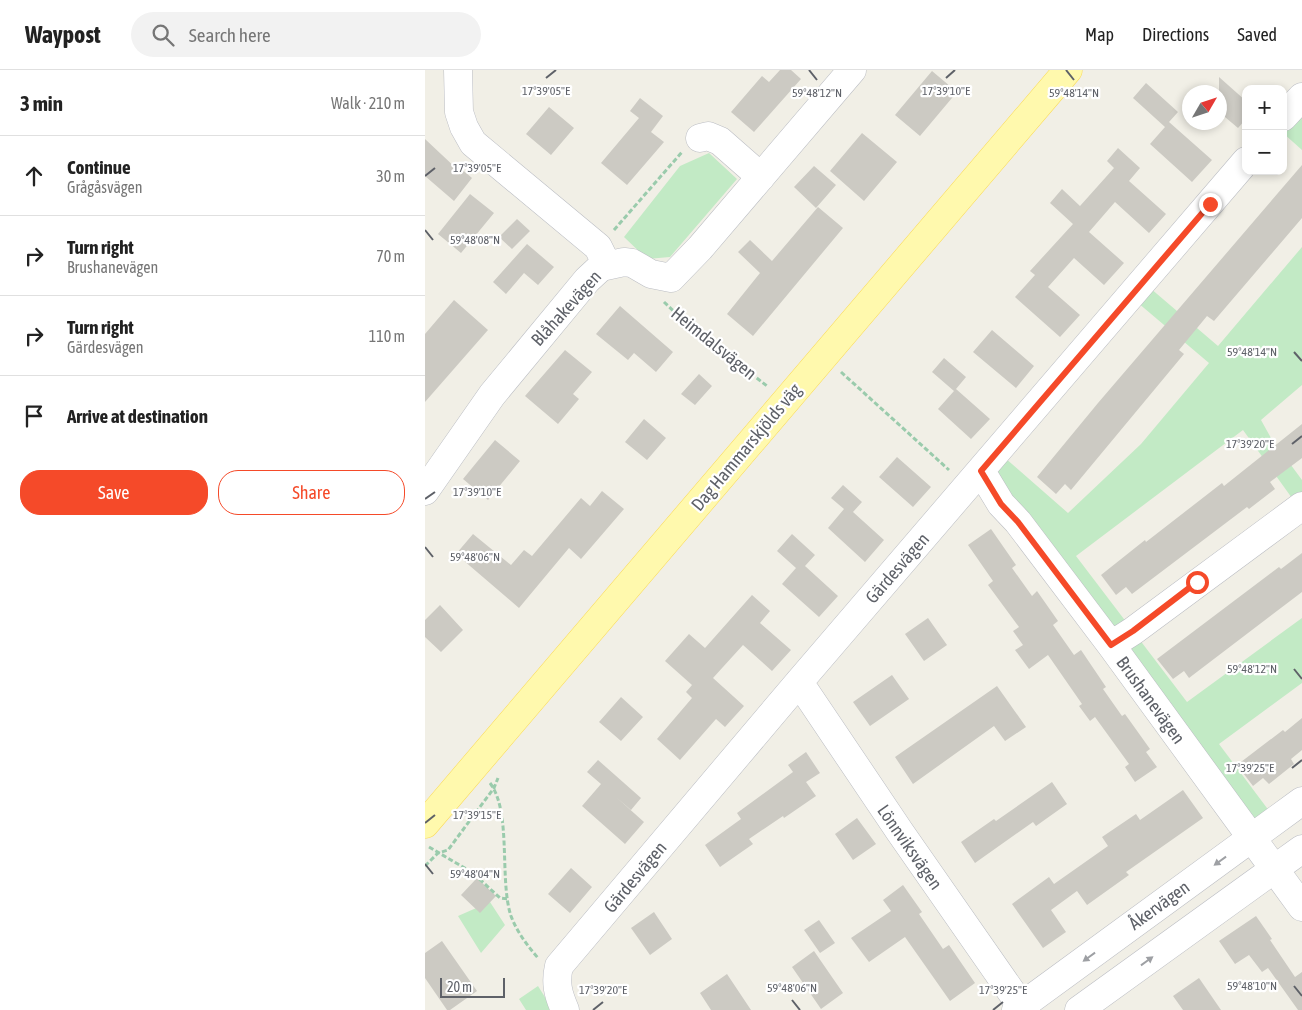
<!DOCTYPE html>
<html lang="en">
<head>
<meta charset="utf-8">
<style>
	body { margin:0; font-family:"Asap Condensed",sans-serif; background:#f2f2f2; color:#222 }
	.controls { position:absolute; right:15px; top:15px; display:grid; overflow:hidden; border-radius:10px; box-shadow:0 2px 8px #0003 }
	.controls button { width:45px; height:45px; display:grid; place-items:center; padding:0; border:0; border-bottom:1px solid #e0e0e0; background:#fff; color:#222; font:25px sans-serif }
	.compass { position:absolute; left:757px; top:15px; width:45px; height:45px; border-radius:50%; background:#fff; box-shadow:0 2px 8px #0003; rotate:51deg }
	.scale { position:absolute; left:15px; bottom:12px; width:65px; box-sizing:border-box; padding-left:5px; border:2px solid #5e6168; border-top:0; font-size:14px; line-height:18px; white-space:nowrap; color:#5e6168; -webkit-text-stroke:4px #fff; paint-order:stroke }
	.stop { position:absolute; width:15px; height:15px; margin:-11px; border:4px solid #f54a29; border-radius:50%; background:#fff }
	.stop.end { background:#f54a29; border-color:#fff; box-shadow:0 1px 5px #0008 }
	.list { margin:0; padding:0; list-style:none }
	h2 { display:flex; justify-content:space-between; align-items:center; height:65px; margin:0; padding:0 20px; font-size:21px }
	h2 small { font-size:16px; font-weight:400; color:#767676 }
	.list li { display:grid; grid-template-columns:32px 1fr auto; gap:15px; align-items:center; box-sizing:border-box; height:80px; padding:0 20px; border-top:1px solid #e0e0e0 }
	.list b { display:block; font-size:19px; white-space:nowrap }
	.list p { margin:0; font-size:16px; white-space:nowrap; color:#767676 }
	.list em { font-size:16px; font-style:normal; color:#767676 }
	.actions { display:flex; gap:10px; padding:15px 20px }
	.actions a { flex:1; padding:11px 0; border:1px solid #f54a29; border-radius:20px; text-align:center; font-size:18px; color:#f54a29 }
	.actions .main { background:#f54a29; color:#fff }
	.icon { flex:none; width:28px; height:28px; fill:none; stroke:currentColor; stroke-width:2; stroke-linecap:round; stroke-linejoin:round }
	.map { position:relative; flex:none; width:877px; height:940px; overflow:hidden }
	header { display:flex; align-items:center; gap:30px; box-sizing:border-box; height:70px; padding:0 25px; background:#fff; border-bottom:1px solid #e0e0e0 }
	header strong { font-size:24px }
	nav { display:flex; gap:28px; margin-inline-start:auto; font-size:18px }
	.search { width:350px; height:45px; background:#f2f2f2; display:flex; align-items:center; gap:12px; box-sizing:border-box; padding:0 18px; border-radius:28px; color:#767676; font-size:19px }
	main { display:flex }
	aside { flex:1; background:#fff }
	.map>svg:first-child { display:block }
</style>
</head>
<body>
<header>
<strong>Waypost</strong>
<div class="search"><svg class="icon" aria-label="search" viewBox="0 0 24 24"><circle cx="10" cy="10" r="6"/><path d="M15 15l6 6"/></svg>Search here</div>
<nav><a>Map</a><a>Directions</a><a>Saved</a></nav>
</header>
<main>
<aside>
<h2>3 min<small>Walk · 210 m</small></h2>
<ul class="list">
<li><svg class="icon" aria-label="ahead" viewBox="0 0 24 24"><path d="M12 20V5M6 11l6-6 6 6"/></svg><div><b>Continue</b><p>Grågåsvägen</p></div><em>30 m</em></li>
<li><svg class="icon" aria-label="right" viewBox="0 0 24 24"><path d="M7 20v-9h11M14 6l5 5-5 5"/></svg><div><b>Turn right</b><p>Brushanevägen</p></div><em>70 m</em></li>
<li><svg class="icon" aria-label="right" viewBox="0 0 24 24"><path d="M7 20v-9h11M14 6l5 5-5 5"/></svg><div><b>Turn right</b><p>Gärdesvägen</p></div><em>110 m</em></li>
<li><svg class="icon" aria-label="arrive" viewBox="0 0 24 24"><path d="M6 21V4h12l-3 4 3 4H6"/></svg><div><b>Arrive at destination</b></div></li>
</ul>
<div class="actions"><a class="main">Save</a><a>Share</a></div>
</aside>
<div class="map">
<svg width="877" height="940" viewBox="0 0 877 940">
	<rect width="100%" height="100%" fill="#f1efe6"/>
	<!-- green -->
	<path fill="#c2eac5" d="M877,27V80L858,63V47Z
		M284,83L312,109L245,187L222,189L199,167L255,96Z
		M877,177V315L836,350L846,368L877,410V442L818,360L651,486L762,632L877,548V613L794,674L851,750L825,768L556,401L572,381L643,443L716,374L784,293L706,227L718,212L793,276Z
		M65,832L80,855L56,883L33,846Z
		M113,916L128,940H101L94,929Z"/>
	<!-- building -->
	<path fill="#cccac3" d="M355,0H366L376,9L329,62L306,42L337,6L344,12Z
		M507,1L532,22L495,66L470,45Z
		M794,7L821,31V49L813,58L794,42Z
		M721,13L753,42L744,52L787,90L767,112L725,74L740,57L708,28Z
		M215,28L238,46L226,62L239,72L202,115L176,93L214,48L205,41Z
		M124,37L149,58L126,85L101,64Z
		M437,63L472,92L439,131L405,101Z
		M0,69L33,100L34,97L47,108L29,131L0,106Z
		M693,78L715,98L704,111L741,144L724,163L690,132L664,162L699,193L679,215L649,188L623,217L655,245L635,267L590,227L610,205L605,201L648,154L625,133L637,119L655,136L689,98L682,91Z
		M877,95V148L789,251L782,246L754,280L759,284L646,420L640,414L631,424L612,407L673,333Z
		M389,96L411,115L391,138L369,117Z
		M45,124L69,143L36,183L13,164Z
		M393,137L418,158L328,266L302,244L335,203L313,182L325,170L347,191Z
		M92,149L105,161L87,179L74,167Z
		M102,174L129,197L113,215L99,203L81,224L68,212Z
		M29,230L63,260L0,332V264Z
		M195,236L248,282L231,302L209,283L203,290L171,264Z
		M567,260L609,296L591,318L548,282Z
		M140,280L167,302L148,324L154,329L133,354L100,326Z
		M519,288L541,307L531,319L565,349L546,369L513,339L529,321L507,302Z
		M274,304L287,316L270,335L256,324Z
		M219,349L241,368L222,390L200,372Z
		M877,354V388L845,412L850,419L824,439L822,437L707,524L701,517L691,525L676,505L720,470L721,472L797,413L799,416Z
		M70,370L95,391L63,430L38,409Z
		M472,387L506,417L488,437L454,407Z
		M418,415L437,432L428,442L459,470L440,492L403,458L419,439L406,428Z
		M177,421L199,439L156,489L144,478L94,538L31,484L48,464L86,495L99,480L107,486L156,428L165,436Z
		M566,459L591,495L587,498L607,526L612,521L633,551L628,555L649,585L656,580L681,617L678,619L697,646L700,644L725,679L721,682L732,697L710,712L700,697L704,694L670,647L665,651L654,636L657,634L623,585L604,599L590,580L598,575L588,561L594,557L563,515L568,511L543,475Z
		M367,464L390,485L380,496L413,526L394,547L357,514L371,498L352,481Z
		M877,483V522L764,608L759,601L748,609L732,589L854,497L856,499Z
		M327,525L345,541L335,553L366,580L347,601L318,575L288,608L319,636L300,657L291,649L255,690L232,669L267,628L261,622L267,615L240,591L264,564L280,578Z
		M15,535L38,560L16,582L0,567V550Z
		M503,548L522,575L499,591L480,564Z
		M467,605L484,629L445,656L428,632Z
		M572,616L601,657L580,671L569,656L488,714L470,687Z
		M196,627L218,647L196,671L174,652Z
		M877,648V680L866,689L869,694L844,714L838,708L828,716L812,695L858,660L860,662Z
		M381,682L395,703L381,712L391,726L359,748L358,746L324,769L328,774L295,797L280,775L316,749L312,743L368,702L363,695Z
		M173,690L216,728L206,740L191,727L219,752L200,774L157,736L176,714L162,702Z
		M627,712L642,734L611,756L608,752L550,793L536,772L569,749L571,751Z
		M758,720L778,748L701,802L704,805L662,835L652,821L626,840L641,862L618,878L587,834L624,807L629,814L683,776L677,767L711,744L715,750Z
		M432,748L451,774L428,790L410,764Z
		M146,798L167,817L145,843L123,824Z
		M52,808L71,826L55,843L36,825Z
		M478,815L497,842L494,844L518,879L524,875L550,913L525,931L480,867L444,892L426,868L466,841L458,830Z
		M229,842L247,869L225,885L206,858Z
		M831,846L847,869L845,870L870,907L877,902V940H873L843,898L837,902L824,885L810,894L794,871Z
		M394,850L410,873L395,883L379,860Z
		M17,871L52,921L25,940H22L0,908V883Z
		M389,881L418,923L396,939L367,897Z
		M302,904L326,940H286L275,923Z
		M774,908L796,940H758L748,926Z"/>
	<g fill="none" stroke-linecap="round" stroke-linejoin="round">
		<!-- minor casing -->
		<g stroke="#bbbdc3" stroke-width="29">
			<path id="minor" d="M33,0L34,42L39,57L48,73L173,177L179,189L176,197
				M858,47L877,27
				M275,68L283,66L295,71L336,107
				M556,401L576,434L593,452L686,575L877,837
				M0,421L67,325L162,210L176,197L199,192L207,193L226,204L246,208L275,178L427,0
				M686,575L708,561L877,436
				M374,612L475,762L599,940
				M140,940C133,924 130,913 134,896L374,612L821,91
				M591,940L877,731
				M654,940L877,779"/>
		</g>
		<!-- major casing -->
		<g stroke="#fbda56" stroke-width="29">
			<path id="major" d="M0,754L643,0"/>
		</g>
		<!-- path -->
		<path stroke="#9acbac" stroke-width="3" stroke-dasharray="5 2.5" stroke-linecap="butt" d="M189,160L257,82
			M239,232L260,252L342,316
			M416,302L524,400
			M65,713C87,742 74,810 86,846C92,862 102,875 113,888
			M4,777L48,803L75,828L83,829
			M0,796L13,783L23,780L69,718L73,708"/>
		<!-- minor -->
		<use href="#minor" stroke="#fff" stroke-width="28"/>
		<!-- major -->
		<use href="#major" stroke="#fff9ad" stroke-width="28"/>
	</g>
	<!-- one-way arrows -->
	<defs><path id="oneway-solid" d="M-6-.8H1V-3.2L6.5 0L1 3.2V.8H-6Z" transform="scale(1.25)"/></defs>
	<g fill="#9ea0a4">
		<use href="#oneway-solid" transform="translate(795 791) rotate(144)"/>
		<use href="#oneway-solid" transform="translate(664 887) rotate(144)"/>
		<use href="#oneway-solid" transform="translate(722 891) rotate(-36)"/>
	</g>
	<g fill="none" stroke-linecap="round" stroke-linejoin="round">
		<!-- route -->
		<path stroke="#f54a29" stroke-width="6" d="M772,512L708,561L686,575L593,452L576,434L556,401L785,134"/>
	</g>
	<!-- ticks -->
	<path fill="none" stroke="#5e6168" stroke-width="2" d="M384,0L392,10M641,0L649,10M121,8L131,0M521,8L530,0M0,106L10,98M0,160L8,170M869,282L877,291M867,374L877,366M0,429L10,422M0,477L8,487M869,599L877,609M867,698L877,690M0,753L10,745M0,794L8,804M869,916L877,926M367,930L375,940M168,940L178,932M568,940L578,932"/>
	<g text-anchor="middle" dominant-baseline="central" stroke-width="4.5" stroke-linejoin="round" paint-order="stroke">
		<!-- street labels -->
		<g font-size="18" fill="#5e6168" stroke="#fff">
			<text transform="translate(141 238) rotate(-48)">Blåhakevägen</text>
			<text transform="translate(289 273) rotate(39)">Heimdalsvägen</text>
			<text transform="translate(321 377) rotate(-50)">Dag Hammarskjölds väg</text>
			<text transform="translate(472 498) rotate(-49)">Gärdesvägen</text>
			<text transform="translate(726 630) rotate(54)">Brushanevägen</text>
			<text transform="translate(485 777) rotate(55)">Lönnviksvägen</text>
			<text transform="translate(210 807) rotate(-50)">Gärdesvägen</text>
			<text transform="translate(734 835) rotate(-36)">Åkervägen</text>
		</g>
	</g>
	<g font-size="12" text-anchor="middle" fill="#5e6168" stroke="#fff" stroke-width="4.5" stroke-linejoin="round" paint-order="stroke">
		<text x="521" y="25">17°39'10"E</text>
		<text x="121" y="25">17°39'05"E</text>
		<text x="392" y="27">59°48'12"N</text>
		<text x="649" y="27">59°48'14"N</text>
		<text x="52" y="102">17°39'05"E</text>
		<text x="50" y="174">59°48'08"N</text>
		<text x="827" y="286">59°48'14"N</text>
		<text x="825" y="378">17°39'20"E</text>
		<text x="52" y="426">17°39'10"E</text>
		<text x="50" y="491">59°48'06"N</text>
		<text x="827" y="603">59°48'12"N</text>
		<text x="825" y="702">17°39'25"E</text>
		<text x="52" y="749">17°39'15"E</text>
		<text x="50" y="808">59°48'04"N</text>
		<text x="827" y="920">59°48'10"N</text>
		<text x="367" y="922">59°48'06"N</text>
		<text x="178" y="924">17°39'20"E</text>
		<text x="578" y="924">17°39'25"E</text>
	</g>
</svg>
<div class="controls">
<button>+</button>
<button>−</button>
</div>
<svg class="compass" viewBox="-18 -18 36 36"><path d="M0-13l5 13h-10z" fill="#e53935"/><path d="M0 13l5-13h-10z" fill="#767676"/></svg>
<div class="scale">20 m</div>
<div class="stop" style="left:772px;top:512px"></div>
<div class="stop end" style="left:785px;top:134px"></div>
</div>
</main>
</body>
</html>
